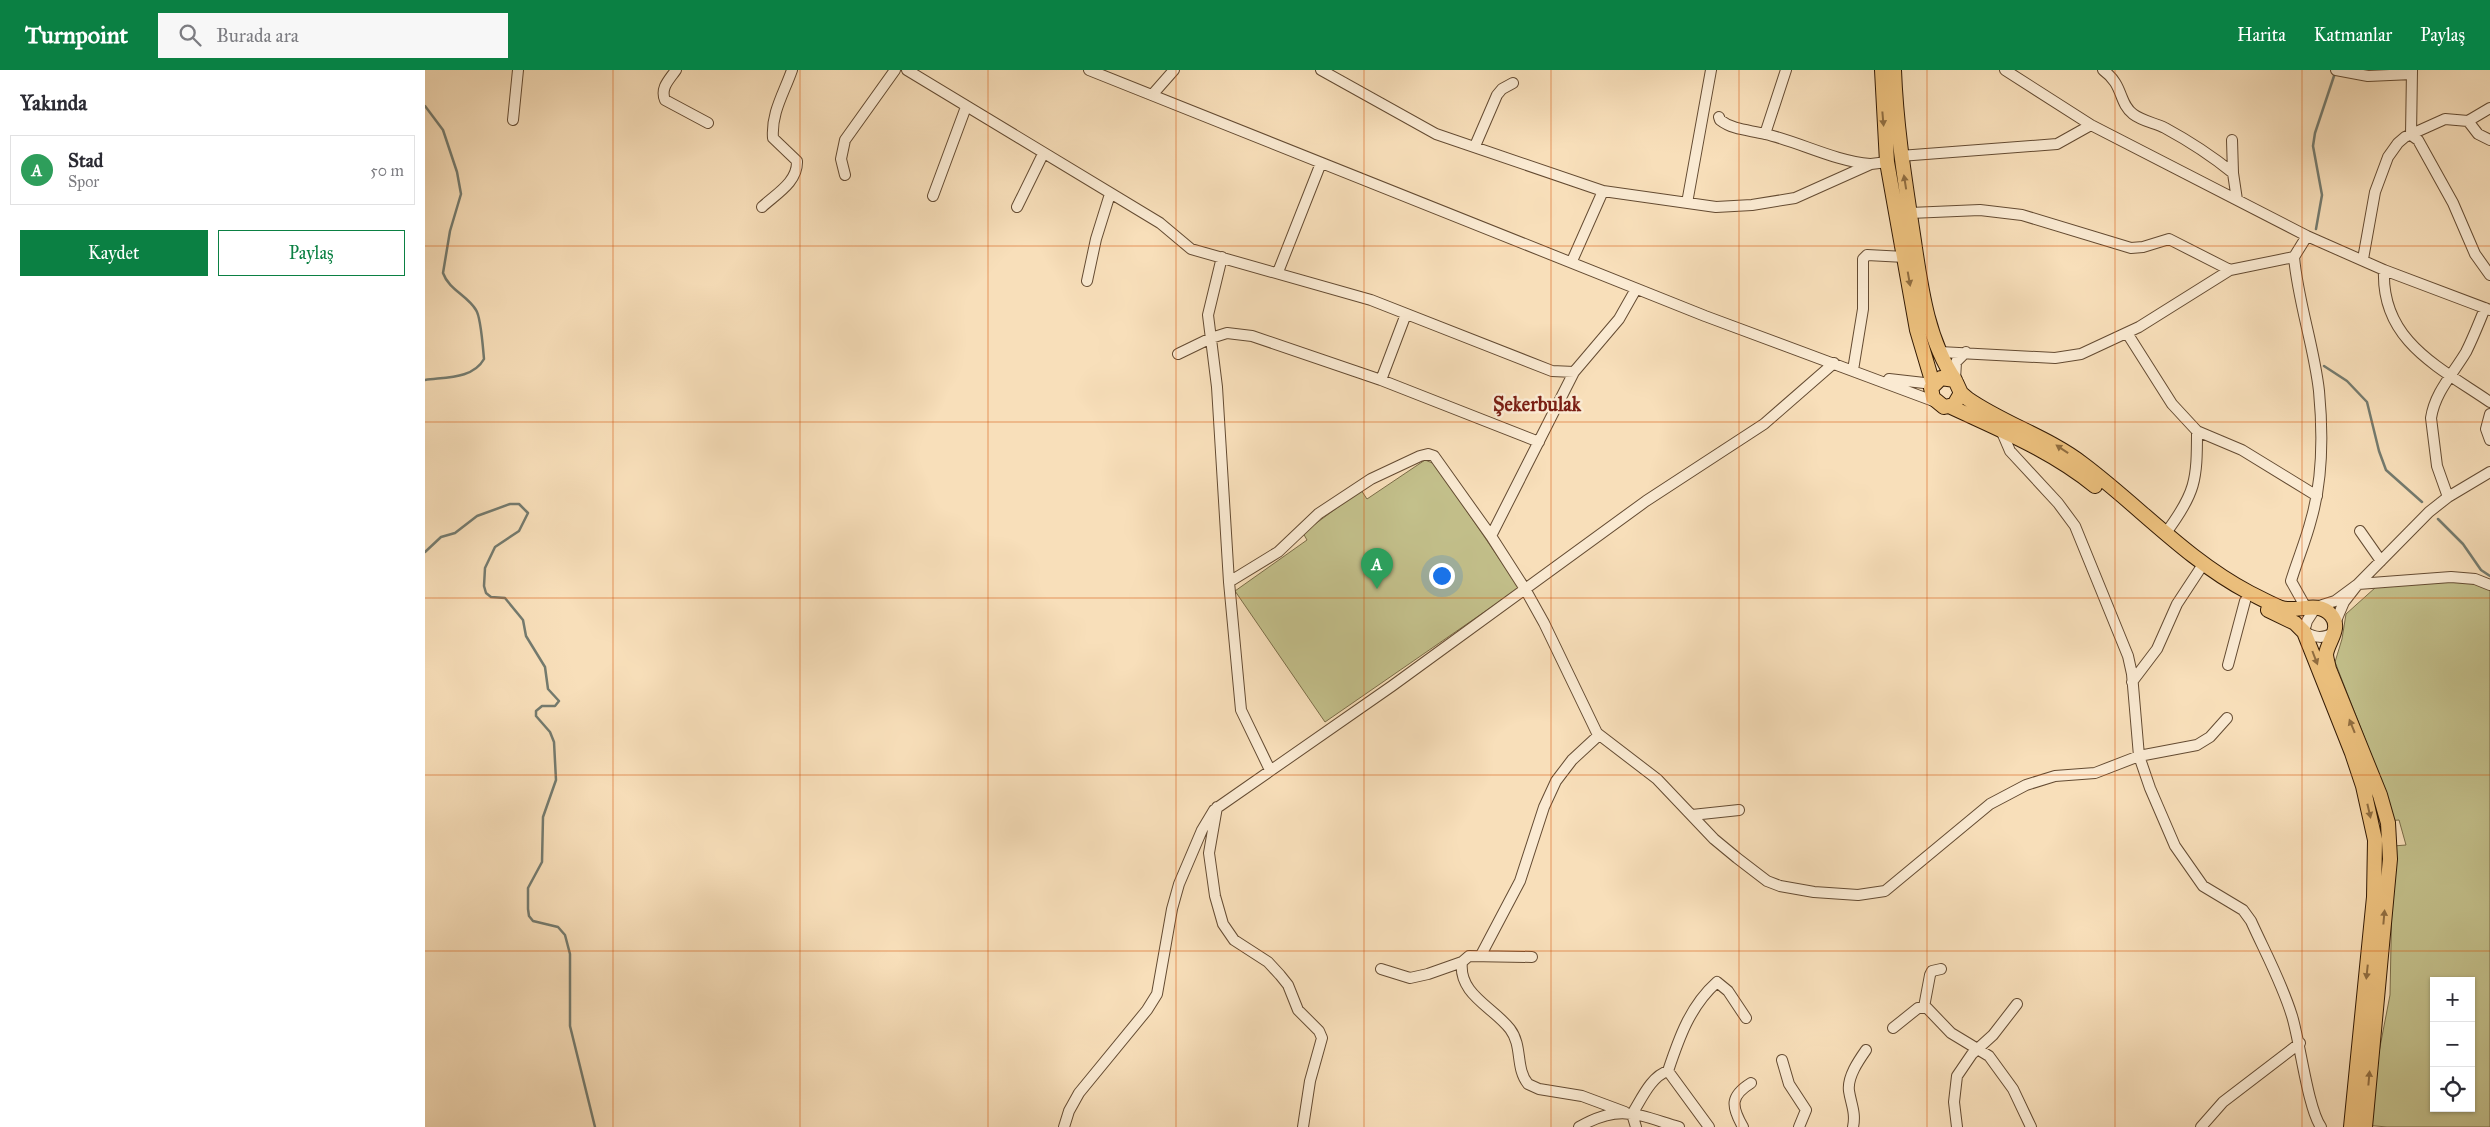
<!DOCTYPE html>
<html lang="tr">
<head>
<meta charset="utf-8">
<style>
	body { margin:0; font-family:"IM FELL Great Primer",serif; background:#f7f7f7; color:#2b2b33 }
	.controls { position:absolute; right:15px; bottom:15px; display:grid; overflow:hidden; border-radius:0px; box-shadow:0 1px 4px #0004 }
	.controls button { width:45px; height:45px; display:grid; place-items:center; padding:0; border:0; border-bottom:1px solid #e1e1e2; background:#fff; color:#2b2b33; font:25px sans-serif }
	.you { position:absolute; left:1016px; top:505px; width:18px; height:18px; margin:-12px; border:4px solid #fff; border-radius:50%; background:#1a73e8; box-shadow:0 0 0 8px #1a73e833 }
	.badge { display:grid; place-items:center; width:32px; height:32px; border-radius:50%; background:#0b8043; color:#fff; font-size:16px; font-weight:700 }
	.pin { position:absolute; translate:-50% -41px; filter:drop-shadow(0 1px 2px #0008) }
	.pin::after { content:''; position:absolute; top:26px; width:18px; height:15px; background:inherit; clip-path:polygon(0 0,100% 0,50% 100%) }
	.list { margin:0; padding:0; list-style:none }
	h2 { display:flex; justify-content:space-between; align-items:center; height:65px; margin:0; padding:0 20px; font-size:21px }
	h2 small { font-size:16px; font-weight:400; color:#7c7c81 }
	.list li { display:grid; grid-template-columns:32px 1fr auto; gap:15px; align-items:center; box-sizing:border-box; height:70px; margin:0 10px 10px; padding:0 10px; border:1px solid #e1e1e2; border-radius:0px }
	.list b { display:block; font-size:19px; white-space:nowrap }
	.list p { margin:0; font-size:16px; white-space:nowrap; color:#7c7c81 }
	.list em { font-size:16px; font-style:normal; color:#7c7c81 }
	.actions { display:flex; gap:10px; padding:15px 20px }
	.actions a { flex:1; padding:11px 0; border:1px solid #0b8043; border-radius:0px; text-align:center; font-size:18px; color:#0b8043 }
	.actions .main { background:#0b8043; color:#fff }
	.icon { flex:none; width:28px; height:28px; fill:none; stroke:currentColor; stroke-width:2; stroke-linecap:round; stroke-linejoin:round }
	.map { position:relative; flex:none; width:2065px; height:1057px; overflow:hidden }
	header { display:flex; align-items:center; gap:30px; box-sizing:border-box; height:70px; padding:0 25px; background:#0b8043; color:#fff }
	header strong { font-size:24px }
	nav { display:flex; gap:28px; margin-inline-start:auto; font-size:18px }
	.search { width:350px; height:45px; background:#f7f7f7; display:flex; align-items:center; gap:12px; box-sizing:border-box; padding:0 18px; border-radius:0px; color:#7c7c81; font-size:19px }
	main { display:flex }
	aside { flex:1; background:#fff }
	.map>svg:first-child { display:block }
</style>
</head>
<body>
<header>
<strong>Turnpoint</strong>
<div class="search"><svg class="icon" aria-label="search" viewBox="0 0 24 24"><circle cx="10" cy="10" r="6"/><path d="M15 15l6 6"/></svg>Burada ara</div>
<nav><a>Harita</a><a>Katmanlar</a><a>Paylaş</a></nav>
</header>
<main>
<aside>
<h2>Yakında<small></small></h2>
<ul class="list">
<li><span class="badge" style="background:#2e9e5b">A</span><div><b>Stad</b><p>Spor</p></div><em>50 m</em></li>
</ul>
<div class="actions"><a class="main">Kaydet</a><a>Paylaş</a></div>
</aside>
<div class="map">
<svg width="2065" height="1057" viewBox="0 0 2065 1057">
	<rect width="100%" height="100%" fill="#f8dfba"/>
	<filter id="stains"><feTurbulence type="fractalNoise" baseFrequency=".004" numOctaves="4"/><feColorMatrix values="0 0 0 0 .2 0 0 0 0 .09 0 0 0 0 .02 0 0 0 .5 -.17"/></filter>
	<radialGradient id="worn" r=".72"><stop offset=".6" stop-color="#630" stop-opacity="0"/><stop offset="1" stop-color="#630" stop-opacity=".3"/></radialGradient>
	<!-- green -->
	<path fill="#c3c08b" stroke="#7b6d48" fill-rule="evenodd" d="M1000,390L1010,394L1094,518L900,652L810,521L882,470L878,463L936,420L942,429Z
		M2025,510L2056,515L2065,520V1057H1962L1940,1055L1965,925L1968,776L1981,775L1974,750L1961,751L1949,692L1910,592L1917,569L1921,544L1951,517ZM2009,911H2046V1038H2009Z"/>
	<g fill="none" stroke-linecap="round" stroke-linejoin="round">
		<!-- stream -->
		<path stroke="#747b6f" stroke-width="2.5" d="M0,36L18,60L32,102L36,124L25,161L18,203C24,220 42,225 51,240C56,247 58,279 59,289C48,309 20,307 0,310
			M1891,159L1897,125L1888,76L1890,63L1910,3
			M1899,296L1922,311L1942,332L1954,381L1961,400L1997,432
			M2013,449L2038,474L2056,500L2065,506
			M0,482L16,467L30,463L52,446L85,434H94L103,443L94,461L70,477L60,498L59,516L61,523L66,527L80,528L98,550L101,566L120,597L123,619L134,631L130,636H117L111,641V646L125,662L129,672L131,710L118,747L117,792L103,818V839L104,846L108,851L133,857L140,865L145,884V956L170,1057"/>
		<!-- minor casing -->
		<g stroke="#644b32" stroke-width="12">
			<path id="minor" d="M251,0C244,10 235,18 240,30L283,53
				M482,0L735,153L766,179L946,230L1127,301L1149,302L1194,249L1211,219
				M664,0L1280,246L1511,332
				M896,0L1011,64L1178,121L1291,137L1327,135L1370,128L1446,94L1462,92
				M1580,0L1666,55L1882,166L1959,200L2065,240
				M1678,0C1699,15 1693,32 1708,44C1717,51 1730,53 1740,58C1764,71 1787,86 1808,103L1812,130
				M1911,0L1943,6L1987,4
				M1987,0L1986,65L1993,70L2028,133L2050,184L2065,205
				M727,25L749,0
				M1294,47L1295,50C1308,60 1324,60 1340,64C1375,72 1409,91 1445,94
				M88,50L93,0
				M2043,51L2053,64L2065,70
				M1340,64L1361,0
				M1807,70L1808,103
				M1050,76L1072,25L1077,19L1088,13
				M1475,86L1632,74L1666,55
				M420,105L416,89L420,70L470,0
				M508,126L541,37
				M1262,133L1286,0
				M337,137C351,124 373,112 372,91L348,68C346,43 359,23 367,0
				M592,137L618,84
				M1485,143L1555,140L1597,145L1706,178L1718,177L1744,169L1805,200
				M797,187L783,245L792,317L804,512L816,640L845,700
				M1869,187C1873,232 1889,276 1894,321C1898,363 1898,409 1886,450C1881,470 1872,491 1866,511L1885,545
				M1938,189L1950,122L1963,87L1973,73L1980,67L2020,49L2043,51L2065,38
				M1147,191L1178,121
				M1959,200C1956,271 2014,297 2065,332
				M853,202L896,93
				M662,211L671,169L685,124
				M1702,263L1747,334L1772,361C1772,410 1771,423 1740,464
				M1515,282L1630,288L1656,284L1714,257L1805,200L1869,187L1882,166
				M753,284L786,268L802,263L827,266L956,310L1114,372
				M1428,300L1438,239V189L1442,185L1480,187
				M1464,309L1508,314
				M956,310L981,244
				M1530,310L1531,292L1541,282
				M2065,344L2061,359L2065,370
				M1576,360L1585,381L1633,433L1650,456L1703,586L1707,604L1714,686L1725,718L1750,776L1778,816L1818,840L1826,851C1840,882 1857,913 1867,946C1875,972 1883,1039 1896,1057
				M1772,361L1817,380L1892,426
				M2023,427L2012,396L2006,348C2010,322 2028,304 2041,282C2048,268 2054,253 2060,238
				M1935,461L1956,491
				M1066,466L1149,302
				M804,512L853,482L893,444L946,409L995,386L1003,384L1009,386L1066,466L1100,519L1119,553L1172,663L1232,709L1289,769L1312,788L1342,811L1355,816L1389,822L1433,825L1460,821L1565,734L1601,715L1630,706L1670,703L1714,686L1772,675L1785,667L1802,648
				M1910,553L1919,532L1933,514L2004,442L2023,427L2065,402
				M1910,562C1898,569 1891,568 1879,562L1882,551L1891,537L1910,531L1933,514L2026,507L2050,509L2065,515
				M1803,595L1820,531
				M1707,612L1732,579L1752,534L1775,499
				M792,737L784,783L790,826L798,854L809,870L843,892L855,905L863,915L873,940L894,961L897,968L885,1011L878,1057
				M1267,745L1314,740
				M1056,885L1095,811L1119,737L1131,711L1147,690L1174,665
				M1107,887L1044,886L1037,892C1033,924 1068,937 1085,959C1098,976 1090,998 1103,1014L1114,1019L1157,1026L1200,1042
				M956,899L985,908L1003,904L1037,892
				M1499,937L1505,905L1507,901L1516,899
				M1468,958L1493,938H1502L1526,963L1564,986L1588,1019L1606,1057
				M1357,990L1364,1014L1381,1040L1374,1057
				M1243,1001C1254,968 1265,936 1292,912L1303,921L1321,948
				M639,1057L644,1041L654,1023L722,940L732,924L747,839L754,814L777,760L789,740L967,616L1221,431L1339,354L1409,293
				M1154,1057C1195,1033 1213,1045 1254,1057
				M1211,1057L1207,1044C1216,1030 1226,1006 1243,1001L1284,1057
				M1318,1057C1306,1036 1305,1026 1326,1013
				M1428,1057C1431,1043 1426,1034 1424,1021C1422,1007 1434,990 1441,980
				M1532,1057L1529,1032L1532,1006L1547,984L1568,965L1592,934
				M1776,1057L1798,1032L1875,973"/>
		</g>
		<!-- major casing -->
		<g stroke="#331a04" stroke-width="16">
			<path id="major" d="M1457,0L1462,92L1492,260L1508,314
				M1469,0C1471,54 1479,105 1487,158C1495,209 1500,266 1530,310
				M1536,323L1529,335L1519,337L1508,328L1506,318L1516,308L1530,310L1536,323L1543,329C1579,354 1623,367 1658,394C1714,436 1762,490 1825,523C1835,528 1846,534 1856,538C1872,543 1893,530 1906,545C1917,558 1903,571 1901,584C1901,588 1903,594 1904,599L1955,725L1963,753L1965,789L1940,1057
				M1524,336C1575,360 1626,380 1670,416
				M1843,540L1870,553L1879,562L1927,683L1938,716L1950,770L1949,827L1926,1057"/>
		</g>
		<!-- minor -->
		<use href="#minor" stroke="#faead2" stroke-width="10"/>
		<!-- major -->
		<use href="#major" stroke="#ecc07d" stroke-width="14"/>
	</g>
	<!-- one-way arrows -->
	<defs><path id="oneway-solid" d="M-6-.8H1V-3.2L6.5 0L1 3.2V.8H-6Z" transform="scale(1.25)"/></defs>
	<g fill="#906d40">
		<use href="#oneway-solid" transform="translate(1458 49) rotate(85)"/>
		<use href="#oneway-solid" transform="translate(1480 112) rotate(-99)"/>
		<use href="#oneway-solid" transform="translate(1484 209) rotate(80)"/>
		<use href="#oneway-solid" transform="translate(1637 379) rotate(-146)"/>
		<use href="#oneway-solid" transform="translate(1890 588) rotate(69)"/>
		<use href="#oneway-solid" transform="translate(1927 656) rotate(-112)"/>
		<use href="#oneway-solid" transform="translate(1944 741) rotate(77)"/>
		<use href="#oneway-solid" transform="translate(1959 847) rotate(-85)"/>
		<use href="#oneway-solid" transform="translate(1942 902) rotate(96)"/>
		<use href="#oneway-solid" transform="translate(1944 1008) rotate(-85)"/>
	</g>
	<!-- grid -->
	<path fill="none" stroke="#d6530b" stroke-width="1" stroke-opacity="0.55" d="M188,0V1057M375,0V1057M563,0V1057M751,0V1057M939,0V1057M1126,0V1057M1314,0V1057M1502,0V1057M1690,0V1057M1877,0V1057M0,176H2065M0,352H2065M0,528H2065M0,705H2065M0,881H2065"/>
	<g text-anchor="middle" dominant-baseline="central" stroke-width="5" stroke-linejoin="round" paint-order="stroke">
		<!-- district labels -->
		<g font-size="20" font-weight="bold" fill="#7a1f14" stroke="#faead2">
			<text x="1112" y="334">Şekerbulak</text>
		</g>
	</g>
	<rect width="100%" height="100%" filter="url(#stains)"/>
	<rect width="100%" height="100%" fill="url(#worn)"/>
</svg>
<div class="controls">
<button>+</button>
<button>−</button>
<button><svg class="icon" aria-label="locate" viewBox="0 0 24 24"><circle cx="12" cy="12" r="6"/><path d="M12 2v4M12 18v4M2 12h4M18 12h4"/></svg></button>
</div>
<div class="you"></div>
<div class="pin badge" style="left:952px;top:519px;background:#2e9e5b">A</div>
</div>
</main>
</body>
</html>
